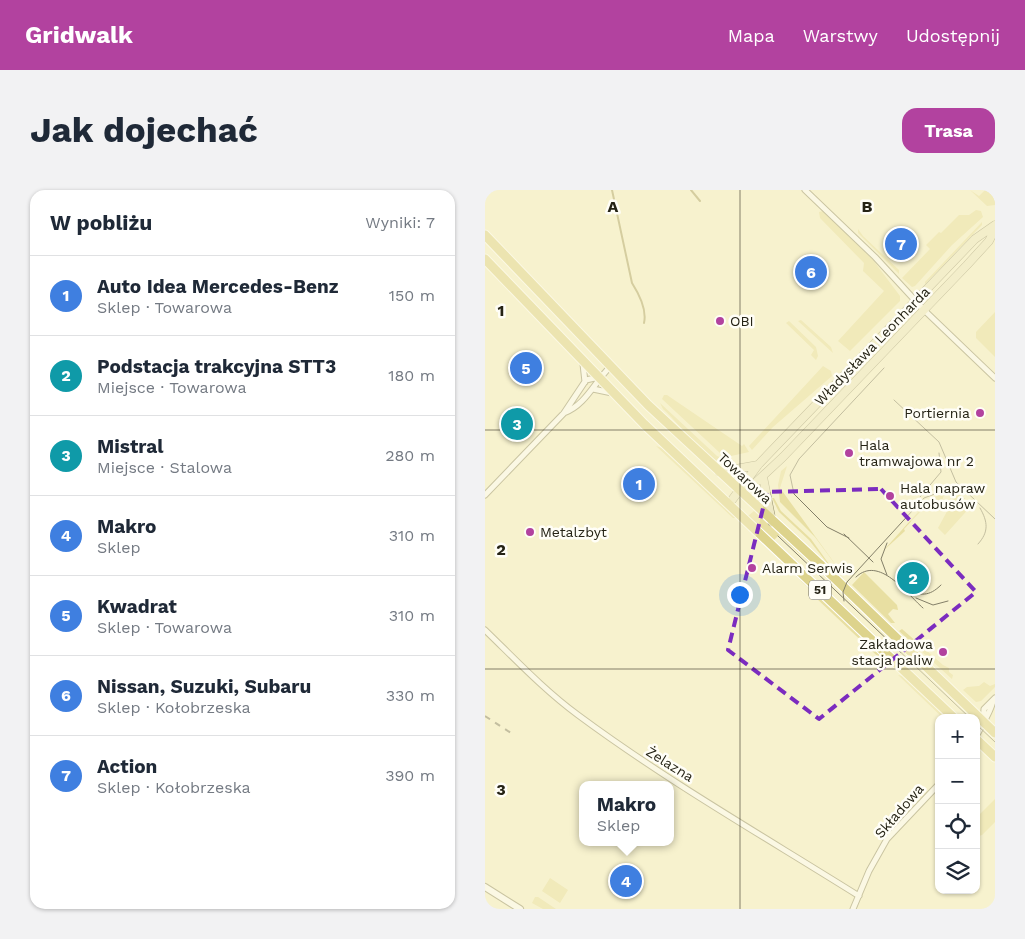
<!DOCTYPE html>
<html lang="pl">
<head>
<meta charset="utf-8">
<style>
	body { margin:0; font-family:"Work Sans",sans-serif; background:#f2f2f3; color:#1f2937 }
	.controls { position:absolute; right:15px; bottom:15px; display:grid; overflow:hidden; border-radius:10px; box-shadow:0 1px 4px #0004 }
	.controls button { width:45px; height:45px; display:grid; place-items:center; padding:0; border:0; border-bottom:1px solid #e0e1e3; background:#fff; color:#1f2937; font:25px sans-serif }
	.you { position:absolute; left:254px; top:404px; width:18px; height:18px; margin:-12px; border:4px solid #fff; border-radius:50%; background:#1a73e8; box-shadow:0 0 0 8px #1a73e833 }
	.badge { display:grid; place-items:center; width:32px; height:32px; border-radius:50%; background:#b2429f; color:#fff; font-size:16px; font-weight:700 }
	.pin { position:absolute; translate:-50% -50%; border:2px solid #fff; box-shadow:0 1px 5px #0006 }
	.popup { position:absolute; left:94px; top:591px; width:95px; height:65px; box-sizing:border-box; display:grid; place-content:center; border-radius:10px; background:#fff; filter:drop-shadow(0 1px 4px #0005); font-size:16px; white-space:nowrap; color:#747a83 }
	.popup b { font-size:19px; color:#1f2937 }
	.popup::after { content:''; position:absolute; left:50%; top:100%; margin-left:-10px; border:10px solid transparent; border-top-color:#fff }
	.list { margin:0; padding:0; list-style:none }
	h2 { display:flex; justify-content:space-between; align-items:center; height:65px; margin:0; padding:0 20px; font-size:21px }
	h2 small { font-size:16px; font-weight:400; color:#747a83 }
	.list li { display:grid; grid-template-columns:32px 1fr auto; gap:15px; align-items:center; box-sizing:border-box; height:80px; padding:0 20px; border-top:1px solid #e0e1e3 }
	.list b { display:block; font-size:19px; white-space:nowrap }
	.list p { margin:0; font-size:16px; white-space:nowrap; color:#747a83 }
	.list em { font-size:16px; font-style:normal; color:#747a83 }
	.icon { flex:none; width:28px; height:28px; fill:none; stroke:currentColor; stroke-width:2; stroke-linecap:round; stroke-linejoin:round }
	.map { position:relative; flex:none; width:510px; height:719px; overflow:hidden; border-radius:15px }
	header { display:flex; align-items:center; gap:30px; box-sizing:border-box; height:70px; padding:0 25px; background:#b2429f; color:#fff }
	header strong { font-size:24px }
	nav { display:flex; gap:28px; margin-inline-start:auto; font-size:18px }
	.intro { display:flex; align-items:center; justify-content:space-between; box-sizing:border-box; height:120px; padding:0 30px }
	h1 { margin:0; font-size:35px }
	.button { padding:12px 22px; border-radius:15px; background:#b2429f; color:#fff; font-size:18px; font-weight:700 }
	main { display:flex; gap:30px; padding:0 30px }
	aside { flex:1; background:#fff; border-radius:15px; box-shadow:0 1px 4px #0004 }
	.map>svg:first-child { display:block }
</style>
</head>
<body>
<header>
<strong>Gridwalk</strong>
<nav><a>Mapa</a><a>Warstwy</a><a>Udostępnij</a></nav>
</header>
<div class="intro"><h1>Jak dojechać</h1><a class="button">Trasa</a></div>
<main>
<aside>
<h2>W pobliżu<small>Wyniki: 7</small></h2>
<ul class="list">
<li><span class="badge" style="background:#3f7fe0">1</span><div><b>Auto Idea Mercedes-Benz</b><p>Sklep · Towarowa</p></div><em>150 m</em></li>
<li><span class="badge" style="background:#0f9aa8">2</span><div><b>Podstacja trakcyjna STT3</b><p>Miejsce · Towarowa</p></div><em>180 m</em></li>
<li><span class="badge" style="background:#0f9aa8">3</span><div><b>Mistral</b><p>Miejsce · Stalowa</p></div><em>280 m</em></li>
<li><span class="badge" style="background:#3f7fe0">4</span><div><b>Makro</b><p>Sklep</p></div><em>310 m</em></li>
<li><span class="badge" style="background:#3f7fe0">5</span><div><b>Kwadrat</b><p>Sklep · Towarowa</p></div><em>310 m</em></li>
<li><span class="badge" style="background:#3f7fe0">6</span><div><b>Nissan, Suzuki, Subaru</b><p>Sklep · Kołobrzeska</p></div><em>330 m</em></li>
<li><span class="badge" style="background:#3f7fe0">7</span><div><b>Action</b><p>Sklep · Kołobrzeska</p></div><em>390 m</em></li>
</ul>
</aside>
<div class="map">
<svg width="510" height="719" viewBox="0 0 510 719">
	<rect width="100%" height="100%" fill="#f7f2ce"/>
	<!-- green -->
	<path fill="#e8dfa2" d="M485,0L494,6L500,0H510V15L502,16Z
		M491,20L496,21L498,27L467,55L430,96L427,97L417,88L445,59L441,55L454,42L456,43L474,25H484Z
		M338,21L388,70L415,106V111L365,161L353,151L399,101L378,81L379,73L335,28L334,22Z
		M497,32V35L440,94V92Z
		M373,39L378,46L414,80V84L373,43Z
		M510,122V167L491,148V142Z
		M316,130L346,157L348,163L313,131Z
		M304,131L331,157L333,166L331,170L326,165L329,160L301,133Z
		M338,176L346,181L347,186L288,237L267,260L264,256Z
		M179,205H182L257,256L259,254L264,262L246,266L235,263L177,209Z
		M175,213L232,266L246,272L248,276C224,276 196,235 178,219Z
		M171,256L177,258L252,328H248Z
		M302,276L295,298L361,389L330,347L295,312L293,295L296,281Z
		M460,301L456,315L436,321L419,339L420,341L398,361L442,312Z
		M468,302L475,304L487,315L460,345L453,338L466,314Z
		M287,308H289L296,321L326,349L354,388L324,350L294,322Z
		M269,321L346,392L294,345L289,350L263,326Z
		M379,382L412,415L413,420L408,419L403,424L410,433H406L367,395Z
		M314,389L324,396L402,469L404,477L330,407L328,402Z
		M417,439L458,475L464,478V482L468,485L467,489L414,441Z
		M413,485L422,487L461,528H458Z
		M499,492L505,496L510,494V497L496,511L491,512L478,500L482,497L494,496Z
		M510,609V632L497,645L491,647V628Z
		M65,688L83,700L75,713L57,701Z
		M50,707H53L71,719H58L47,713Z"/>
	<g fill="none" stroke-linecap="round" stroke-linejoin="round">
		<!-- stream -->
		<path stroke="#aaa167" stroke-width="2" d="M127,0L147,93C154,104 162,120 159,133
			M206,0L215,11"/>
		<!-- minor casing -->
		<g stroke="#928d6c" stroke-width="7">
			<path id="minor" d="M320,0L390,67L439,120L510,188
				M98,174L100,192
				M108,199L127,203
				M79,223C101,215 110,191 126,176
				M0,305L79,223L101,190L114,187
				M0,440C30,469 59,500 93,525C182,591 280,647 374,706
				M498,532L499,519L510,508
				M491,547C497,534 505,524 508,511
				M368,719L384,681L402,649L454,594"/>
		</g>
		<!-- tertiary casing -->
		<g stroke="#928d6c" stroke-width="8">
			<path id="tertiary" d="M0,697L35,719"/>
		</g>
		<!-- secondary casing -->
		<g stroke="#928d6c" stroke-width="9">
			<path id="secondary" d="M234,282L273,275
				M278,287L287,332
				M255,302L267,296L298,267L482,75L504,51L510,39
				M244,314L273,275L490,49L510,35"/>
		</g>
		<!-- primary casing -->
		<g stroke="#fff" stroke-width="11">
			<path id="primary" d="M0,45L163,215L338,377L510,543
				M0,69L159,234L469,528
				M491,549L510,567"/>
		</g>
		<!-- minor -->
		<use href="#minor" stroke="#fff" stroke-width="5"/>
		<!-- tertiary -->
		<use href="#tertiary" stroke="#fff" stroke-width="6"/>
		<!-- secondary -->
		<use href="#secondary" stroke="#eee9c6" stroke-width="8"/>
		<!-- primary -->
		<use href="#primary" stroke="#ddd38c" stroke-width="9"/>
		<!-- tram -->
		<path stroke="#837f68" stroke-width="1" d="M409,210L454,252L471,292L510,329
			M435,307L456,282L454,263
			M359,344L388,372
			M293,346L485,528
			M364,348L342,337L309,304L305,285L314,269L399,178
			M493,354C504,342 503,332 495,318
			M402,385L396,369L402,353
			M371,387C394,365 421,403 438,418
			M421,399C435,406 444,407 456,395
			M431,408L448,415L463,411
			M359,411L358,402L362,392L439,308L466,298L477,300L484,305
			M491,534L510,552"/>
		<!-- rail -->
		<path stroke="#837f68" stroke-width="2" stroke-dasharray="6 6" stroke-linecap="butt" d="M0,526L26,543"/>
	</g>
	<!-- marked area -->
	<path d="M0 0H510V719H0ZM396,299L491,402L334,529L243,460L282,302Z" fill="#f7f2ce" fill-opacity=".55" fill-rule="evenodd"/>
	<path fill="none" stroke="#7b2cbf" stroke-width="4" stroke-dasharray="10 6" stroke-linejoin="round" d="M396,299L491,402L334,529L243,460L282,302Z"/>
	<!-- grid -->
	<path fill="none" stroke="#252315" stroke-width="1" stroke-opacity="0.55" d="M255,0V719M0,240H510M0,479H510"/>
	<!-- markers -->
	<g fill="#b2429f" stroke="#fffef7" stroke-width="2">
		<circle cx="235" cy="131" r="5"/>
		<circle cx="495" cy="223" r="5"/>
		<circle cx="364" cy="263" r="5"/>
		<circle cx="405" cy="306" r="5"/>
		<circle cx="45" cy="342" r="5"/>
		<circle cx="267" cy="378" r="5"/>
		<circle cx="458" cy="462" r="5"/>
	</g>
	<g text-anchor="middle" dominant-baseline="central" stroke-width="5" stroke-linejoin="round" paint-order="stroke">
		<!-- shield labels -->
		<rect fill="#fffef7" stroke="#666559" stroke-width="1" x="324" y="390.5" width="22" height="19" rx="4"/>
		<g font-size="12" font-weight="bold" fill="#252315">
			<text x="335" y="400">51</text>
		</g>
		<!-- poi labels -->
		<g font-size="14" fill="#252315" stroke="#fffef7" text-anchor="start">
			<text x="245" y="131">OBI</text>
			<text x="485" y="223" text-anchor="end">Portiernia</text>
			<text x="374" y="255">Hala<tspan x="374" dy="16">tramwajowa nr 2</tspan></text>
			<text x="415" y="298">Hala napraw<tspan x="415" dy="16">autobusów</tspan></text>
			<text x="55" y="342">Metalzbyt</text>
			<text x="277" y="378">Alarm Serwis</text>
			<text x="448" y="454" text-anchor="end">Zakładowa<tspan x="448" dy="16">stacja paliw</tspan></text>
		</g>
		<!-- street labels -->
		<g font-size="14" fill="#252315" stroke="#fffef7">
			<text transform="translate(387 156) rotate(-46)">Władysława Leonharda</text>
			<text transform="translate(260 288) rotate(43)">Towarowa</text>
			<text transform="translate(185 574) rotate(32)">Żelazna</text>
			<text transform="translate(414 621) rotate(-49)">Składowa</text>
		</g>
	</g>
	<g font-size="16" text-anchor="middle" font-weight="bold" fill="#252315" stroke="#fffef7" stroke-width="5" stroke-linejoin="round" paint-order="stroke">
		<text x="128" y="22">A</text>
		<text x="382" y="22">B</text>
		<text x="16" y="126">1</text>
		<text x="16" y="365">2</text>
		<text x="16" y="605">3</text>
	</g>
</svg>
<div class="controls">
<button>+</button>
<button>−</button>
<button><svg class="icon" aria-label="locate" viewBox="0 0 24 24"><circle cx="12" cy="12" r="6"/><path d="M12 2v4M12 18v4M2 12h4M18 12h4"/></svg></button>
<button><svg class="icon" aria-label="layers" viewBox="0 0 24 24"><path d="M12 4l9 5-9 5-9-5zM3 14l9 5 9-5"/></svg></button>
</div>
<div class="you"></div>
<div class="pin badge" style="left:154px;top:294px;background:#3f7fe0">1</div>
<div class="pin badge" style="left:428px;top:388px;background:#0f9aa8">2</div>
<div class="pin badge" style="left:32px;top:234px;background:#0f9aa8">3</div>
<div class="pin badge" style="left:141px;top:691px;background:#3f7fe0">4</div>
<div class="popup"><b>Makro</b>Sklep</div>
<div class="pin badge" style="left:41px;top:178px;background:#3f7fe0">5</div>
<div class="pin badge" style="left:326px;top:82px;background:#3f7fe0">6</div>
<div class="pin badge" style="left:416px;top:54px;background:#3f7fe0">7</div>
</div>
</main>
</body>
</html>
